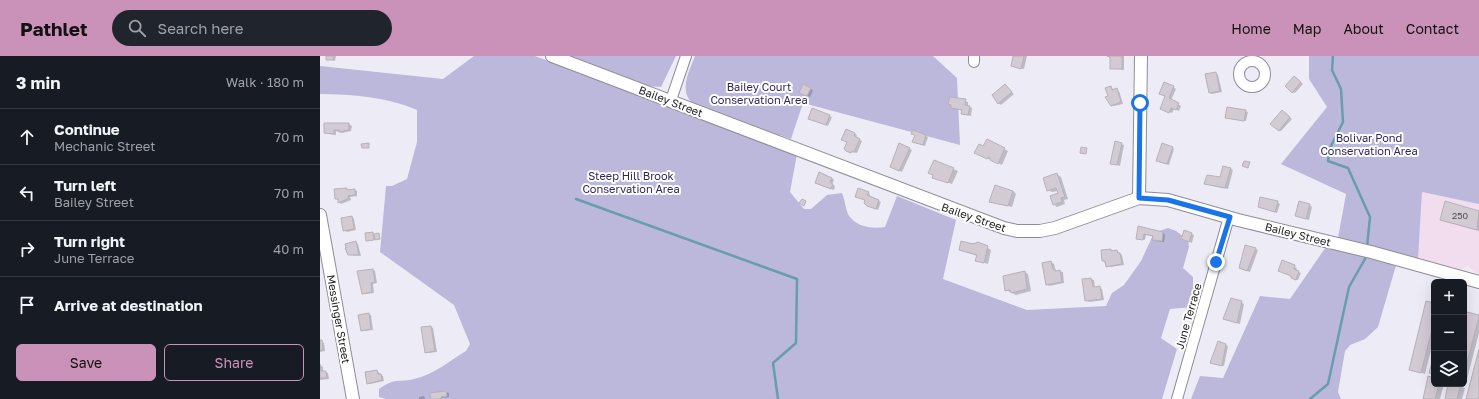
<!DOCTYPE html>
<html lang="en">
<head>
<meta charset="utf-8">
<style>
	body { margin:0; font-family:"Golos Text",sans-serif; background:#20242c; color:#f1f3f6 }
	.controls { position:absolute; right:12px; bottom:12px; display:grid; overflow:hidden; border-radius:6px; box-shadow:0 4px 16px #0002 }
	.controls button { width:36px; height:36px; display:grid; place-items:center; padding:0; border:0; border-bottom:1px solid #363941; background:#171b24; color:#f1f3f6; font:20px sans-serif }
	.stop { position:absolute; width:12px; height:12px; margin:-9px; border:3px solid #1a73e8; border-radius:50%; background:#fff }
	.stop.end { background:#1a73e8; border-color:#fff; box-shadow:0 1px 4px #0008 }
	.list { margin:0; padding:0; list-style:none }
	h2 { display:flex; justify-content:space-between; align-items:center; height:52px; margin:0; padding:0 16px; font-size:17px }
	h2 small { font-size:13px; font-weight:400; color:#9ea1a6 }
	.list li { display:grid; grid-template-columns:26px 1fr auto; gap:12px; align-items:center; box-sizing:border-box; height:56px; padding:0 16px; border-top:1px solid #363941 }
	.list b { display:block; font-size:15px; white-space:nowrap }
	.list p { margin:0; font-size:13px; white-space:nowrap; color:#9ea1a6 }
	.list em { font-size:13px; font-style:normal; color:#9ea1a6 }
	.actions { display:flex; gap:8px; padding:12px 16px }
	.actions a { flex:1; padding:9px 0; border:1px solid #cb92b9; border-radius:6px; text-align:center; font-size:14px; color:#cb92b9 }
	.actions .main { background:#cb92b9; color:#111 }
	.icon { flex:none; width:22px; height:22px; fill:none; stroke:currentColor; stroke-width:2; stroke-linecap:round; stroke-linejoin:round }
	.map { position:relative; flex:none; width:1159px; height:343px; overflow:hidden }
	header { display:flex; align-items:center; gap:24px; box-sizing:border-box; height:56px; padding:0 20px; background:#cb92b9; color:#111 }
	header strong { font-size:19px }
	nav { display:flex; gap:22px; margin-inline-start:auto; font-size:14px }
	.search { width:280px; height:36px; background:#20242c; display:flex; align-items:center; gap:10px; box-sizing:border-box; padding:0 14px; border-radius:22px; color:#9ea1a6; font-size:15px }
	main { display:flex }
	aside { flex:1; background:#171b24 }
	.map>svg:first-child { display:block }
</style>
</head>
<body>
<header>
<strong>Pathlet</strong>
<div class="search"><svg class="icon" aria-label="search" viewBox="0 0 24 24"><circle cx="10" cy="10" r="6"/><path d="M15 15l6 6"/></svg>Search here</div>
<nav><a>Home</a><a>Map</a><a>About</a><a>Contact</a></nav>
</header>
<main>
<aside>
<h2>3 min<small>Walk · 180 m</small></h2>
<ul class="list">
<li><svg class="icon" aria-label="ahead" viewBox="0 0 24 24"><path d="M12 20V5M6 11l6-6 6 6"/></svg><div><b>Continue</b><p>Mechanic Street</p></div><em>70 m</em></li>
<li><svg class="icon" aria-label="left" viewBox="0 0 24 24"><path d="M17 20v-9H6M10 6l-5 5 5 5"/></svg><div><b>Turn left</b><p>Bailey Street</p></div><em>70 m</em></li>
<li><svg class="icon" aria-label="right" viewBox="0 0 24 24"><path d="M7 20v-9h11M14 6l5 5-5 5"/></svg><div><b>Turn right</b><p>June Terrace</p></div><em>40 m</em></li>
<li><svg class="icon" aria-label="arrive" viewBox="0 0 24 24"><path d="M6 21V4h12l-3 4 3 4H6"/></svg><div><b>Arrive at destination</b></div></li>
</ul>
<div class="actions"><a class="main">Save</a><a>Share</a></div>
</aside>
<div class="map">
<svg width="1159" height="343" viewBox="0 0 1159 343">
	<rect width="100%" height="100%" fill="#edecf6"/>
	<!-- industrial -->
	<path fill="#f1dded" d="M1102,136L1159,148V218L1154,216L1148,210L1139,214L1098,204Z"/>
	<!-- green -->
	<path fill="#bbb8dc" d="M154,0H215L477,98L470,136L484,153H491L507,139L522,137C525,144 525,151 528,158C535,171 552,173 565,171L577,140L636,164L623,223L707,254L786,250L792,237L804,229L821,205L834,177L848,172L856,175L868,184L869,191L863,212L873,221V251L850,253L841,282L857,293L842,343H66L59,341V333C76,321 77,327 94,323C113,319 131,304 146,295L150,288L134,249L60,196L66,130H72L87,123L97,86V54C67,41 32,38 0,38V10L123,23Z
		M247,0H356L341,31L327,30Z
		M375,0H613L637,22L640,89L483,47L471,83L460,79L459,81L371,48V46C359,32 370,14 375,0Z
		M989,0H1159V148L1102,136L1098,204L1018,182L1026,138L961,108L1007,51L989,23Z
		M1008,188L1077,206L1058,271L1045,283L1030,289L1025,295L1018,336L1021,343H871L880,320L903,322L940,240L970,243Z"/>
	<!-- shadow -->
	<path fill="#0003" d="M7,0H16L15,5L7,3Z
		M695,0H707L704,13L694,11Z
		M788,0H804V14L791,12L790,2Z
		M896,17L898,19L902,36L892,38L890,37Z
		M976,22L983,28L975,37L972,36Z
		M685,29L694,38L681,49L678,47Z
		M483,30L493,34L490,41L480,36Z
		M791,31L794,34L799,35L803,48L794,50L792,49L789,40Z
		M853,31L856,33L851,44L861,50L859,55L854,53L852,57L843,54L846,40L843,39Z
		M630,42L648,46V50L652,52L651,60L642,58L643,55L632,52Z
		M925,55L928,56L926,65L906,61Z
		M964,56L972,63L961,75L959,74Z
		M509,60L512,61L508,70L492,64Z
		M5,68H29L32,70L31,75L22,77L16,75V79L8,78L5,77Z
		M527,74L537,79L536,82L542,85L537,97L531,96Z
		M593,75L608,81L605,90L593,86L596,79Z
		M668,84L688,95L682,109L656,97L664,92Z
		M796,87L804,89L800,110L791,107Z
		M580,89L592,94L582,116L573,112Z
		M852,92L854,93L849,109L840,106Z
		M614,105L638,115L632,128L617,123L614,119Z
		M911,113L913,114L908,133L885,128L901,122Z
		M737,118L741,121L748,143L744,144L745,148L737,151L733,148L739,138L738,135L732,136L728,134Z
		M512,122L514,124L512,128L515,130L514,134L498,128Z
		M16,134H35L37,135V140L30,141L31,144L21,148L16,142Z
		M693,135L696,138L692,151L670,146Z
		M548,137L550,138L549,141L561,146L558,154L551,151L546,144L538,141Z
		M957,146L960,148L957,157L939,151Z
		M1126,146L1159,156V175L1121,164Z
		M990,149L992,151L989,164L979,161Z
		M32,161L34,163L36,174L27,176L24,174Z
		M819,171L845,178L844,186L835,185L833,183L834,180L826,179L825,184L820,183Z
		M865,175L874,179L872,187L860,182H862Z
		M36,186L38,188L41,200L29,199Z
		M642,186L663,189L671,194L668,208L656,204L657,200L640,194Z
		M936,193L938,194L930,216L920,212Z
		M790,194L797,195L802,199L804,209L789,211L787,210L783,205Z
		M731,206L734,208L736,215L743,216L744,227L729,230L727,228Z
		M963,206L977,212L976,215L981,217L978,224L974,223Z
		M53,214L55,215L57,227L53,228L54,237L46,238L43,237Z
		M705,216L708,218L711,235L696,239L686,234Z
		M771,223L774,224L775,232L782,233L784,244L769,246L766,244Z
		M921,246L924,248L920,268L906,264Z
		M1114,248V282L1105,318L1090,313Z
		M48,258L51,259L53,274L45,275L42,274Z
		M1159,260V277L1146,327L1144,326V273Z
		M111,271L113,272L117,296L108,297L106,296Z
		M0,285L4,287L5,295L0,296Z
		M905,289L908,290L904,310L894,307Z
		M0,309L3,311V316L8,317L9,323L0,324Z
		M57,315L63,320L64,325L50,328L48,327Z
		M1114,323V328H1124L1120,343H1104Z
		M1130,328L1145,332L1142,343H1126Z
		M126,336L129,337V341L112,343Z
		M104,340L105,343H99V341Z"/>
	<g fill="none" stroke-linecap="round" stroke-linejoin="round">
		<!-- stream -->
		<path stroke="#689dac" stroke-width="2.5" d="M1013,0L1012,14L1021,33L1023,66L1010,92L1008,105L1028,112L1050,161L1047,191
			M256,143L477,223L476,287L453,307L458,343
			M990,343L1008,328L1029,231L1045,203L1046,198"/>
	</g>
	<!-- building -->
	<path fill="#d3cbd3" stroke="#b8b1b8" d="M6,0H14L13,4H6Z
		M693,0H704L701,13L691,10Z
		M802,0V13H790V1L787,0Z
		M896,16L900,35L889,37L885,18Z
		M974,20L981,26L972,37L965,30Z
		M844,26L854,30L849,42L859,47L856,54L851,52L849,57L840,53L845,40L839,38Z
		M483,28L491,32L487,40L479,37Z
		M685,28L692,36L678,48L672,39Z
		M791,30L792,34L797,32L801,46L791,50L785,41L788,40L785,32Z
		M630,41L646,43L645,49L650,50L648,59L641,58L642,54L631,52V49L628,48Z
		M907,51L926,54L924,65L905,62Z
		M492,52L510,59L506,69L488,63Z
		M962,54L970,61L959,75L950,68Z
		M4,67H29V74L19,76V74H14V78L4,77Z
		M526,73L535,77L534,80L540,83L534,96L532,95L531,97L526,95L524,93L527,86L521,84Z
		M593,74L606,79L603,89L592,86L595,79L591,78Z
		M667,83L685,92L678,108L670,104V102L668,101L667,103L654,97L659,88L663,90Z
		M795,85L802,87L797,109L790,108Z
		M49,87V92H42L41,88Z
		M579,87L590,92L579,115L570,111Z
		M842,87L853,91L847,108L836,105Z
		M761,91L767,92L766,98L760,97Z
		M614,104L634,112L628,127L612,122L613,119L608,117Z
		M924,105L930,106L928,112L922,110Z
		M903,110L911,112L905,132L884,128L887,119L900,121Z
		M499,116L512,122L510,126L513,128L511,133L495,127Z
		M737,117L745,141L741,142L742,146L733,149L730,140L738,137L736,132L727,135L723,122Z
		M675,129L693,135L688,150L669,146Z
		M27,132V134L35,133V139L28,140V143L18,147V143H15L14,133Z
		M538,132L549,136L547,139L559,144L556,153L547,150L544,147L545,144L535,141Z
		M940,141L958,145L955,156L938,151Z
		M482,143L486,145L484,150L479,147Z
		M979,145L990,148L986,163L975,160Z
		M1125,145L1159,155L1157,174L1120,164Z
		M32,160L34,173L23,175L21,162Z
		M818,170L843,176L842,185L832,184L833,180L824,178L823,184L816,183Z
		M864,174L872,177L869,186L859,182V180L862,181Z
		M53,176L54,184L46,185L45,177Z
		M59,177L60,183L55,184L54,178Z
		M36,185L39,199H28L25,192H26L25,188Z
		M641,185L653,188L658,186L668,190L664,207L655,205L657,199L639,194Z
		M925,189L936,192L927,215L919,212Z
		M791,193V195L797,194L798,197H800L802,208L786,211L785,205H782L781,194Z
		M962,204L975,209L974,213L979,215L976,224L971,222V220L958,215Z
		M731,205L733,213L735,215L740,214L742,226L726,229L722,207Z
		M53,213L55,226L51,227L52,236L42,238L37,215Z
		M705,215L707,233L691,237L690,234L685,235L683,220Z
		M771,222L773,230L775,231L780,230L782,243L765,245L762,223Z
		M911,242L922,245L917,267L903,263Z
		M1106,245L1114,247V266L1101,317L1089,314Z
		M1147,256L1159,259V261L1144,318V269Z
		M49,257L51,273L41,275L38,259Z
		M111,270L115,295L105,297L101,271Z
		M0,284H2L3,294H0Z
		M898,285L906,288L902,310L890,307Z
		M1159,293V340L1158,343H1146Z
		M1114,299V318L1109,317Z
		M0,308L1,315H6L7,322H0Z
		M57,314L58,318H61L62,324L47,328L45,316Z
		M1108,320L1114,322V328H1119L1115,343H1103Z
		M1128,328L1141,329L1137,343H1125Z
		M126,335L127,340L121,341V343H111L110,337Z"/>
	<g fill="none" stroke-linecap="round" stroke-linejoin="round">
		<!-- minor casing -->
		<g stroke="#8e8d97" stroke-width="12">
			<path id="minor" d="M654,0V6
				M919 18a13 13 0 1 1 26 0a13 13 0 1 1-26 0Z
				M351,44L366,0
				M857,343L909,161"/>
		</g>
		<!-- tertiary casing -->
		<g stroke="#8e8d97" stroke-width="14">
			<path id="tertiary" d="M232,0L684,172L697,175H720L735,172L819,142L848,144L918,164L1051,196L1159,226
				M819,142L821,0
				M0,159L33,343"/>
		</g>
		<!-- minor -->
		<use href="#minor" stroke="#fff" stroke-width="10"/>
		<!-- tertiary -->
		<use href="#tertiary" stroke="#fff" stroke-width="12"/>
	</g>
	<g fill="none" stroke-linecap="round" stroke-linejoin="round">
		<!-- route -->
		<path stroke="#1a73e8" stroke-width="5" d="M820,47L819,142L848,144L910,161L896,206"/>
	</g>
	<g text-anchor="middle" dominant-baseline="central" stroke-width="4" stroke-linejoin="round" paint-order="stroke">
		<!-- number labels -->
		<g font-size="9" fill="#4f4d52">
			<text x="1140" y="159">250</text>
		</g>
		<!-- park labels -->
		<g font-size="11" fill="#31265b" stroke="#fff">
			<text x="439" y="30">Bailey Court<tspan x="439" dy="13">Conservation Area</tspan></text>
			<text x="1049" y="81">Bolivar Pond<tspan x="1049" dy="13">Conservation Area</tspan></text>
			<text x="311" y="119">Steep Hill Brook<tspan x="311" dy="13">Conservation Area</tspan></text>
		</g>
		<!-- street labels -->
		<g font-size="11" fill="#232327" stroke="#fff">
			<text transform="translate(351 45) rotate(21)">Bailey Street</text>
			<text transform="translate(654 161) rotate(19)">Bailey Street</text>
			<text transform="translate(978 178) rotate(14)">Bailey Street</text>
			<text transform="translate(868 260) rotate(-74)">June Terrace</text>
			<text transform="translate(19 263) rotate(80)">Messinger Street</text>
		</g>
	</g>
</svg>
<div class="controls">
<button>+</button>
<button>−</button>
<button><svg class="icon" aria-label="layers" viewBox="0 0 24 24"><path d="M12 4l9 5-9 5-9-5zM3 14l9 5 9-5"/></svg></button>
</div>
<div class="stop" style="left:820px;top:47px"></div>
<div class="stop end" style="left:896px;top:206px"></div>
</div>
</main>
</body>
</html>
